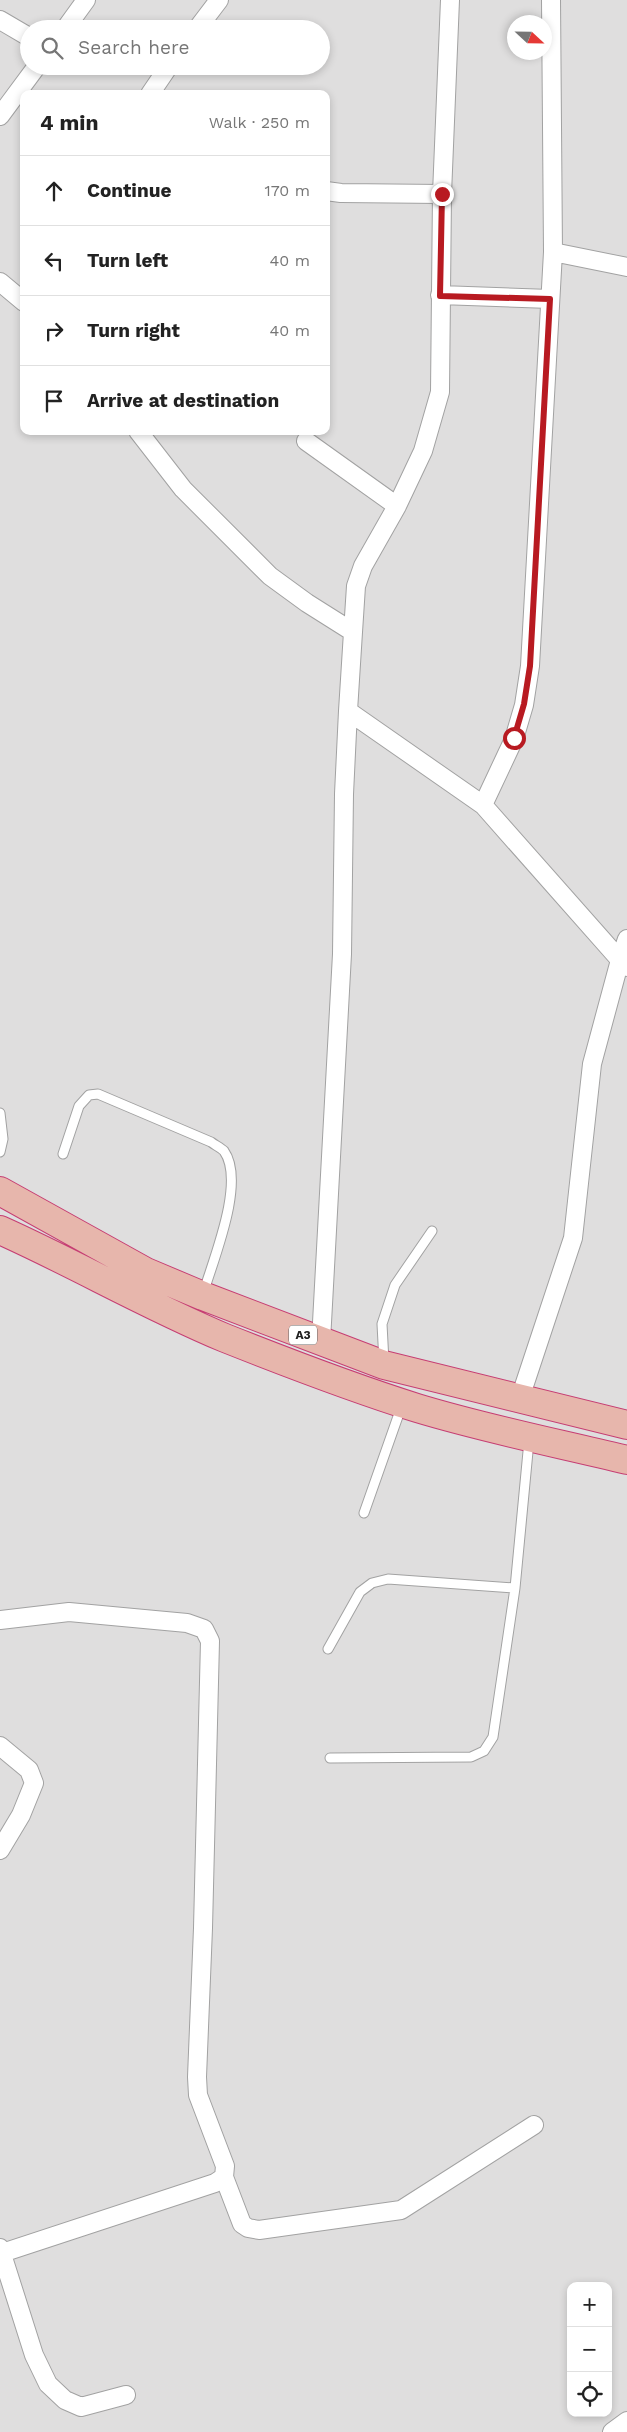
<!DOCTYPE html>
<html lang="en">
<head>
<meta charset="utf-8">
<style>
	body { margin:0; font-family:"Work Sans",sans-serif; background:#f2f2f2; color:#222 }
	.controls { position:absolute; right:15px; bottom:15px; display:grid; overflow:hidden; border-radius:10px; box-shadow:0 2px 8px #0003 }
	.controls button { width:45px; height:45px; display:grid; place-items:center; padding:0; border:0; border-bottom:1px solid #e0e0e0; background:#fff; color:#222; font:25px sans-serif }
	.compass { position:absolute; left:507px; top:15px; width:45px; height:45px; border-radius:50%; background:#fff; box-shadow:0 2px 8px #0003; rotate:112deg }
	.stop { position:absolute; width:15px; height:15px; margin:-11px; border:4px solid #b81a21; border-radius:50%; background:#fff }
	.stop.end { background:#b81a21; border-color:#fff; box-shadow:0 1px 5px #0008 }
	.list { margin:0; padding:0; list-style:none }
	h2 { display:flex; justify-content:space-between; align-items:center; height:65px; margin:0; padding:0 20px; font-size:21px }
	h2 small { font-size:16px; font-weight:400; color:#767676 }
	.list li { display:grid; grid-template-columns:32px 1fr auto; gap:15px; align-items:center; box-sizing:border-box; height:70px; padding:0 20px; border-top:1px solid #e0e0e0 }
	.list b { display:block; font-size:19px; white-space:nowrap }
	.list em { font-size:16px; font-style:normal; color:#767676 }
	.icon { flex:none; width:28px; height:28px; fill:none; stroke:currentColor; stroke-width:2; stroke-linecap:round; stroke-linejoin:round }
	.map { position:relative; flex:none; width:627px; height:2432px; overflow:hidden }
	.search { position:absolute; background:#fff; box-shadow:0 2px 8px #0003; left:20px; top:20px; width:310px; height:55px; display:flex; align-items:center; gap:12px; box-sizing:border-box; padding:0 18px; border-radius:28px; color:#767676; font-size:19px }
	.panel { position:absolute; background:#fff; box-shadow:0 2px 8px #0003; left:20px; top:90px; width:310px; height:345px; border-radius:10px }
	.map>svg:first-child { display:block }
</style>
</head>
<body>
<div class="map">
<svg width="627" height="2432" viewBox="0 0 627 2432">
	<rect width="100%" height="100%" fill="#f0ede9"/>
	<!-- residential -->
	<path fill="#dfdede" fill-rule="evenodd" d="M0,0H627V2432H0ZM514,22H544V52H514ZM29,29H321V66H29ZM24,94H326V431H24ZM571,2286H608V2413H571Z"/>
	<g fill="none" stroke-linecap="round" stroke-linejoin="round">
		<!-- service casing -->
		<g stroke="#a2a2a2" stroke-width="11">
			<path id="service" d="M0,1113L3,1139L0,1152
				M63,1154L79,1106L89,1095L98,1094L211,1142C215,1145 221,1148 224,1151C246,1182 213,1260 203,1294
				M384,1362L382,1324L395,1285L432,1231
				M364,1513L402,1405
				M328,1649L360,1592L372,1583L388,1579L515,1588
				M330,1758L471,1757L484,1751L493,1737L515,1588L529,1441"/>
		</g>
		<!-- minor casing -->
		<g stroke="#a2a2a2" stroke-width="20">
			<path id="minor" d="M0,20L29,37
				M65,29L86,0
				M197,29L219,0
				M150,94L169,66
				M0,116L37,66
				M326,191L341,193L442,194
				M553,252L627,267
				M0,282L24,302
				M440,295L550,299
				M138,431L183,489L270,576L307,603L353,632L348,711L483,805L620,960L592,1064L573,1238L520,1398
				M306,441L397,506
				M353,632L356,586L363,566L397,506L423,451L440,392L442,194L450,0
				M483,805L514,739L524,705L530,666L553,252L551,0
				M627,967L620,960L627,939
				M321,1341L342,954L344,794L348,711
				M0,1620L69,1612L187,1623L204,1629L210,1641L203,1928L197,2077L198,2095L225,2166L224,2177L215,2183L2,2253
				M0,1746L29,1770L34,1783L21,1815L0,1850
				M224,2177L242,2224L248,2228L259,2230L401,2210L534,2125
				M0,2248L34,2355L48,2384L65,2400L81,2407L126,2395
				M612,2432L627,2421"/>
		</g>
		<!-- trunk casing -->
		<g stroke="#c63e73" stroke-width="30">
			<path id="trunk" d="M0,1191L146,1272L203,1296L321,1341L384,1365L627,1425
				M0,1230C76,1264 148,1306 225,1338C288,1363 353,1388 417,1408C486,1429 557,1443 627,1460"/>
		</g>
		<!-- service -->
		<use href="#service" stroke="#fff" stroke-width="9"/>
		<!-- minor -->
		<use href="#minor" stroke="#fff" stroke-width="18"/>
		<!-- trunk -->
		<use href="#trunk" stroke="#e7b6ac" stroke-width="28"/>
	</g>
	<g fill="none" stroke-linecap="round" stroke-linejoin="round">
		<!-- route -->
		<path stroke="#b81a21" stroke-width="6" d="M442,194L440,296L550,299L530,666L524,704L514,738"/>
	</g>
	<g text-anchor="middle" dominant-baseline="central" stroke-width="4" stroke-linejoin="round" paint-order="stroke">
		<!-- shield labels -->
		<rect fill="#fff" stroke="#646464" stroke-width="1" x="289" y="1325.5" width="28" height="19" rx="4"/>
		<g font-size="12" font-weight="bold" fill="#212121">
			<text x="303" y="1335">A3</text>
		</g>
	</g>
</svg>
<div class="controls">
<button>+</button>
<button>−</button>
<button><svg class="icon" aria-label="locate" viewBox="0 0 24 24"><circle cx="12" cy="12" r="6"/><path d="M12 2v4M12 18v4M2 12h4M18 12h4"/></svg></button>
</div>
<svg class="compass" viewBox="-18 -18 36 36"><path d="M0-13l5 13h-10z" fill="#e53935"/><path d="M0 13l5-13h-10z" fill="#767676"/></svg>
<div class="stop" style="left:514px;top:738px"></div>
<div class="stop end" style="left:442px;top:194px"></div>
<div class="search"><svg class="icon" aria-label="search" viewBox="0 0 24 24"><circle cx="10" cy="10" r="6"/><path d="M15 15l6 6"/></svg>Search here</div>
<section class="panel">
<h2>4 min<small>Walk · 250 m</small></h2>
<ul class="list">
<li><svg class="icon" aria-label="ahead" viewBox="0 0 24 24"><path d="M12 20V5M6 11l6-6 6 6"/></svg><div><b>Continue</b></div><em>170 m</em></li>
<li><svg class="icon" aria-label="left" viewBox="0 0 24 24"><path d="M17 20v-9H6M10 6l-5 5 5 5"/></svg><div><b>Turn left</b></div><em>40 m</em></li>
<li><svg class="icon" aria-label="right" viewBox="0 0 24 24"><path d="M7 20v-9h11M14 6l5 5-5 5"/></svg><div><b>Turn right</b></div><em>40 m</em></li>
<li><svg class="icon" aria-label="arrive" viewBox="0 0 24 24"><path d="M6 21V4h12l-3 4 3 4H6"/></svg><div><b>Arrive at destination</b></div></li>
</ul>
</section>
</div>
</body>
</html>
